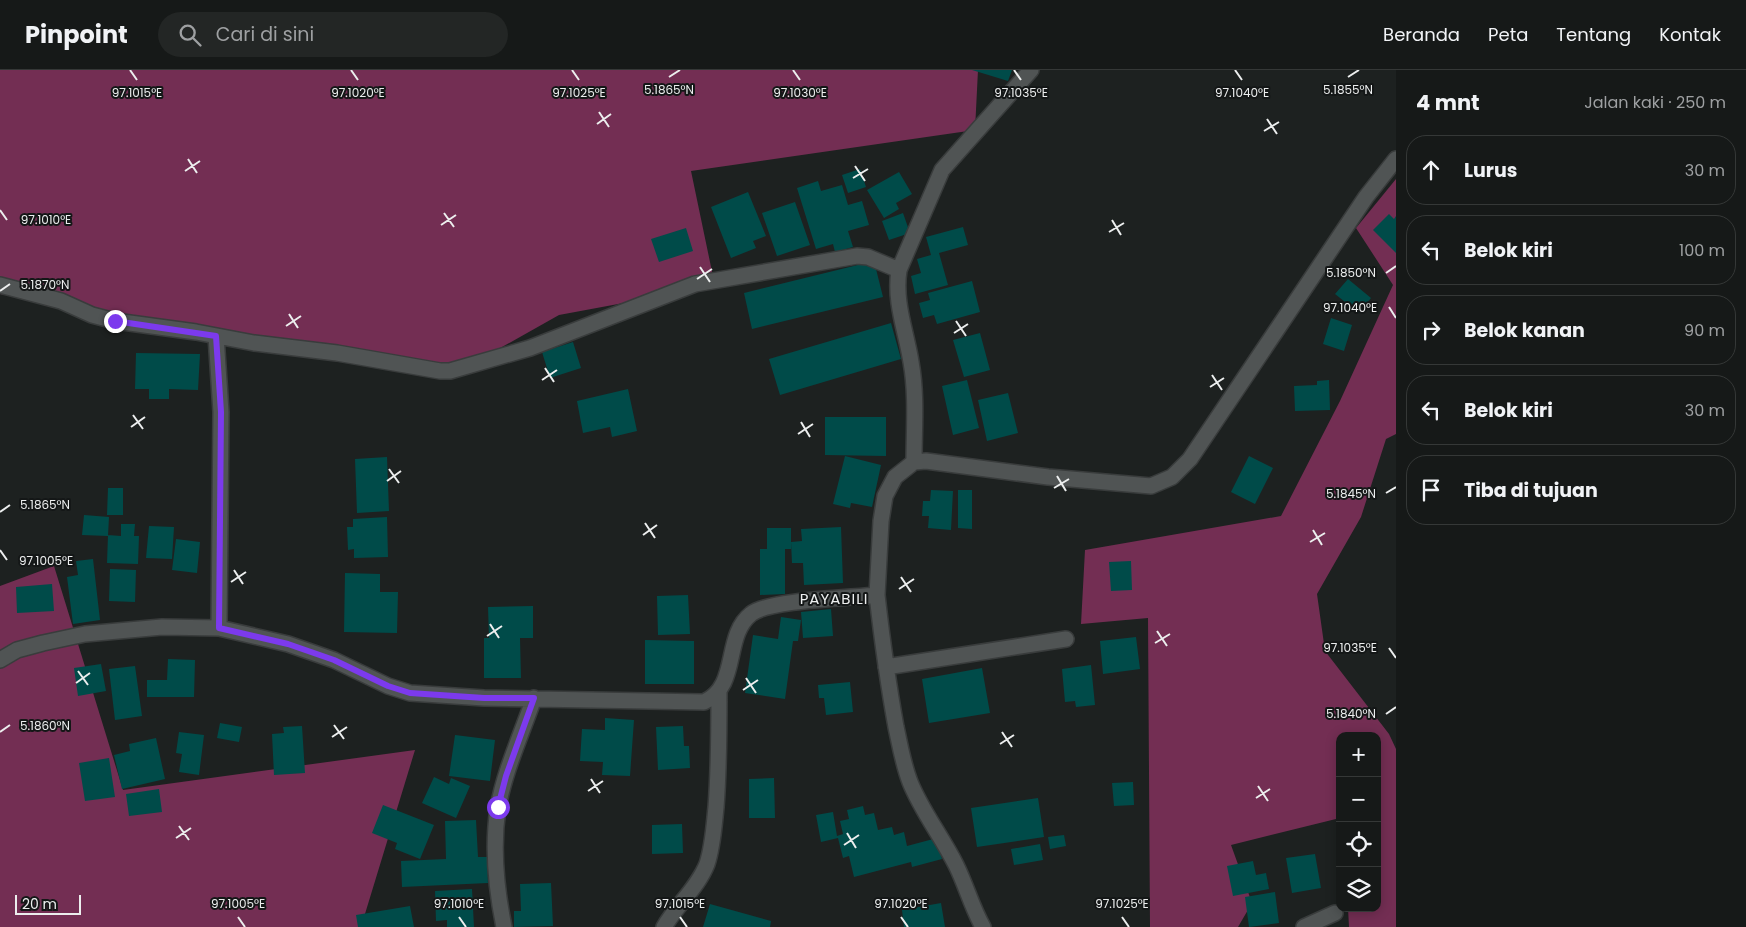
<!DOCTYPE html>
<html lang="id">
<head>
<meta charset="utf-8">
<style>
	body { margin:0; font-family:Poppins,sans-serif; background:#232625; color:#f1f3f6 }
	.controls { position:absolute; right:15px; bottom:15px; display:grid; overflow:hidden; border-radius:10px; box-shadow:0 2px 12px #0003 }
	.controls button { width:45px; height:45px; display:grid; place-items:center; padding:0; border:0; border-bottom:1px solid #353837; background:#161918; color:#f1f3f6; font:25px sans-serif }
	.scale { position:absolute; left:15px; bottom:12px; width:66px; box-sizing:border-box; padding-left:5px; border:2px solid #eceeee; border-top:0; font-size:14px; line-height:18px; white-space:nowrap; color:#eceeee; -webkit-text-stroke:4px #141717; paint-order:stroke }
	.stop { position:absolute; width:15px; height:15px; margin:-11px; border:4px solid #7c3aed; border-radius:50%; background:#fff }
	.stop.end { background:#7c3aed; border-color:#fff; box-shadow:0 1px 5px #0008 }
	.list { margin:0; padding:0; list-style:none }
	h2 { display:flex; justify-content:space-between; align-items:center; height:65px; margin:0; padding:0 20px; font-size:21px }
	h2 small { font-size:16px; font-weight:400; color:#9ea0a2 }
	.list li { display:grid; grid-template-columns:32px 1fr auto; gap:15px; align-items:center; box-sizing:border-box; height:70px; margin:0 10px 10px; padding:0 10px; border:1px solid #353837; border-radius:20px }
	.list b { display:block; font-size:19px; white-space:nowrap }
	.list em { font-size:16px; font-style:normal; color:#9ea0a2 }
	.icon { flex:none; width:28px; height:28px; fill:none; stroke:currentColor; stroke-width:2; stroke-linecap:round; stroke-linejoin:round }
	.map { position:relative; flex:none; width:1396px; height:857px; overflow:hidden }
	header { display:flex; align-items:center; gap:30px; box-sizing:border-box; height:70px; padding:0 25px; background:#161918; border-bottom:1px solid #353837 }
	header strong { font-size:24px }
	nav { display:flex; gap:28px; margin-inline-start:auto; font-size:18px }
	.search { width:350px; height:45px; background:#232625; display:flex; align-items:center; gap:12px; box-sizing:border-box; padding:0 18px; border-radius:28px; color:#9ea0a2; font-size:19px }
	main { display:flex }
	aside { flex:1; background:#161918 }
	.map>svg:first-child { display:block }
</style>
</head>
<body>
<header>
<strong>Pinpoint</strong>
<div class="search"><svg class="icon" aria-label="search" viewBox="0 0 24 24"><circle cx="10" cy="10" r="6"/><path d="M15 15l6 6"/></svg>Cari di sini</div>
<nav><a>Beranda</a><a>Peta</a><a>Tentang</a><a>Kontak</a></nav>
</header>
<main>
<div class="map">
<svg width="1396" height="857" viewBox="0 0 1396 857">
	<rect width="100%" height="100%" fill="#1d2120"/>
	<!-- forest -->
	<path fill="#732e53" d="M0,0H978L975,60L691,101L715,216L559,245L463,299L0,224Z
		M1396,109V364L1386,369L1361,447L1317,524L1325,581L1389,664L1396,679V857H1349L1348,838H1377V666H1340V748L1231,775L1252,833L1238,857H1150L1148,548L1081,554L1085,480L1281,446L1340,331L1393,215L1356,158Z
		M54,496L123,720L415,680L361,857H0V516Z"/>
	<!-- building -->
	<path fill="#004b49" d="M972,0H1012L1008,11Z
		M860,99L866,117L848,123L842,105Z
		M899,102L912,124L896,133L899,139L884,148L867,120Z
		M818,111L821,121L842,115L848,135L862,131L869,155L848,161L853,177L835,182L833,174L816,179L797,118Z
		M748,122L766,166L753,171L756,178L731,188L711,137Z
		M795,132L810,175L777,186L762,143Z
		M903,143L910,163L889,170L882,151Z
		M1389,144L1394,149L1396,146V183L1373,160Z
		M963,157L968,175L939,183L948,215L915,224L911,206L921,203L917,189L931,185L926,167Z
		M686,158L693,181L659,192L651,169Z
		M874,191L883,227L752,259L744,223Z
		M1348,209L1371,228L1359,243L1335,224Z
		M972,211L980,242L937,254L934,245L923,248L919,233L930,230L928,223Z
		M1331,248L1352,255L1344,281L1323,274Z
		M891,253L901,289L780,325L769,289Z
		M980,263L990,300L964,307L953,270Z
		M573,272L581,298L550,308L542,282Z
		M136,283L200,284L198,320L169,319V329H149V319H135Z
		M967,310L979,358L953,365L942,316Z
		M1329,310L1330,340L1295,341L1294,316L1317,315V311Z
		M628,319L637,361L612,367L610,357L583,363L577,331Z
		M1008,323L1018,363L987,371L978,330Z
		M825,347H886V386L825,385Z
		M845,386L881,395L872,437L851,433L850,438L833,434Z
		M1249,386L1273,398L1255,434L1231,422Z
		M387,387L389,441L357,443L355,389Z
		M108,418H123V445H107Z
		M931,420L953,421L951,460L928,458L929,446H922L923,431H930Z
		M958,420H972V459L958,458Z
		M84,445L109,447L108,466L82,465Z
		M387,447L388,487L354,488V479L348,480L347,457H353V449Z
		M121,454H135L134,466H139L138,494L107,493L108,465L121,466Z
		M149,456L174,457L172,489L146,488Z
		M841,457L843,513L804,515L803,493H792L791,472L802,471L801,459Z
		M767,458H791V479H785V524L760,525V479H767Z
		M176,469L200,472L197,503L172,500Z
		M93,489L100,550L73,554L67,507L78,505L76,491Z
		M1131,491L1132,520L1111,521L1109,492Z
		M110,499L136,500L135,532L109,531Z
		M345,503L380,504V522H398L397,563L344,562Z
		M52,514L54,541L17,543L16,517Z
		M688,525L690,564L658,565L657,526Z
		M533,536V568H520L521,608H484V568H489L488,537Z
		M831,539L833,566L803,568L801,542Z
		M781,547L801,550L798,571H793L785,629L745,623L753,565L778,569Z
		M1136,567L1140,599L1103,604L1100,571Z
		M645,570L694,571V614H645Z
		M168,589L195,590L194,627H147V610H167Z
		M101,594L106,621L78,626L74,598Z
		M1091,595L1095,635L1076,637L1075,631L1065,632L1062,599Z
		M135,596L142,646L115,650L109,599Z
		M982,598L990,643L929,653L922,609Z
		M850,612L853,642L826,645L824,628H819L818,615Z
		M605,648L634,650L630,706L602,705L603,692L580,691L582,659L605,660Z
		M220,653L242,657L239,672L217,668Z
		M302,656L305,703L274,705L272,664L284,663L283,657Z
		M683,656L684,676H689L690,698L658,700L656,657Z
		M179,662L204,665L199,705L179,702L182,684L176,683Z
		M455,665L495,670L490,711L449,706Z
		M156,668L165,709L122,719L114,685L130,681L129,674Z
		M109,688L115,727L85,731L79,693Z
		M434,707L449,714L451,708L470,716L456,748L422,733Z
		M774,708L775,748H749V709Z
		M1133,712L1134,735L1114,736L1112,713Z
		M159,719L162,742L129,746L126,724Z
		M1038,728L1044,767L977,777L971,738Z
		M383,735L434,755L420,789L395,779L397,773L372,763Z
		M863,736L865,745L874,743L878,760L892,757L894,765L904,762L907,776L937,768L942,789L912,797L911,792L854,807L849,786L843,788L838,768L821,772L816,745L833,742L837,766L843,764L840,751L849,749L847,740Z
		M476,750L478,787H487L488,813L402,817L401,791L446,789L445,751Z
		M682,754L683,783L652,784V755Z
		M1064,765L1066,776L1050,779L1048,767Z
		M1040,774L1043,790L1014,795L1011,779Z
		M1315,784L1321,818L1292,823L1286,788Z
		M1253,791L1256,805L1266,803L1269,819L1233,826L1227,796Z
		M551,813L553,856L514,857V841H521L520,814Z
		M472,819L474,857H447V850L436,851L435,821Z
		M1275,822L1279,853L1249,857L1245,827Z
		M941,833L945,857H904L902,840Z
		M710,834L771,851L770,857H703Z
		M410,836L414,857H358L356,845Z"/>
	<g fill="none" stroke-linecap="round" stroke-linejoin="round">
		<!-- minor casing -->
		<g stroke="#393c3c" stroke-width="18">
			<path id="minor" d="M0,215L61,231L92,245L115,251L196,262L254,273L337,283L440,301H450L530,278L695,214L857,186L868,187L899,200
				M216,266L221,342L219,558
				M914,392C914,359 917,325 911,292C906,261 894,232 899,200L942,100L1031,0
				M877,525C882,569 888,613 896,657C900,675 903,694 910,712C921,740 942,767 956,795C966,815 972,838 983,857
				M0,590L17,580L43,573L85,564L162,557L219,558L288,574L334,590L388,616L410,623L484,628L704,632C740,616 723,566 751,544C768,530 851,528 877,525L881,451L885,426L895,407L914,392L926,391L1048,407L1151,416L1172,407L1190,389L1366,127L1396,89
				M886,597L1066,569
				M504,857C496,818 492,778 498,738C504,702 522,663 534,628
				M664,857C677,835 698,817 707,794C713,776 714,756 716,737C719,699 719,660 719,622
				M1304,857L1335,843"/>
		</g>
		<!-- minor -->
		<use href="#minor" stroke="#505454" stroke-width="15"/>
	</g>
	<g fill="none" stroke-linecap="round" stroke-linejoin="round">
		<!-- route -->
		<path stroke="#7c3aed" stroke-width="6" d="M115,251L216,266L221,342L219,558L288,574L334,590L388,616L410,623L484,628H534L506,706L498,737"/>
	</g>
	<!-- ticks -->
	<path fill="none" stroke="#eceeee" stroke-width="2" d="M130,0L137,10M351,0L358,10M572,0L579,10M793,0L800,10M1014,0L1021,10M1235,0L1242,10M669,7L680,0M1348,7L1359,0M599,42L609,57M1267,49L1277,64M597,54L611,44M1264,61L1279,52M188,89L197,103M855,96L865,111M185,101L200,91M853,108L868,99M0,140L7,150M444,143L454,157M1112,150L1121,165M441,155L456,145M1109,162L1124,153M700,197L710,212M1386,203L1396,196M697,209L712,199M0,221L10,214M1389,237L1396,248M289,244L298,258M956,251L966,266M286,256L301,246M954,263L968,254M545,298L554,312M1212,305L1222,320M542,310L557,300M1210,317L1224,308M133,345L143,359M801,352L810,367M131,357L145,347M798,364L813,354M389,399L399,413M1057,406L1066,421M387,411L401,401M1054,418L1069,409M1386,423L1396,417M0,442L10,435M645,453L655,468M1313,460L1322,475M643,465L657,455M1310,472L1325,463M0,480L7,490M234,500L243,514M901,507L911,522M231,512L246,502M899,519L914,509M490,554L499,568M1157,561L1167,576M487,566L502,556M1155,573L1170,564M1389,578L1396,588M78,601L88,615M746,608L756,623M76,613L90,603M743,620L758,610M1386,644L1396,637M334,655L344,669M0,662L10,655M1002,662L1012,677M332,667L347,657M1000,674L1014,665M591,709L600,723M1258,716L1268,731M588,721L603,711M1256,728L1270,719M179,756L189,770M847,763L856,778M176,768L191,758M844,775L859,765M238,847L245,857M459,847L466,857M680,847L687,857M901,847L908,857M1122,847L1129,857"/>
	<g text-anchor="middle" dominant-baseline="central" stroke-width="4" stroke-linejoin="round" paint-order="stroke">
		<!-- quarter labels -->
		<g font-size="15" letter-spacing="1" fill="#eceeee" stroke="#141717">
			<text x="834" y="528">PAYABILI</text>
		</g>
	</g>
	<g font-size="12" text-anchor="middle" fill="#eceeee" stroke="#141717" stroke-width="4" stroke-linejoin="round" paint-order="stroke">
		<text x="669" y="24">5.1865°N</text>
		<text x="1348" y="24">5.1855°N</text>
		<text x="579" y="27">97.1025°E</text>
		<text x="137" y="27">97.1015°E</text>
		<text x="358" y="27">97.1020°E</text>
		<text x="800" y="27">97.1030°E</text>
		<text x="1021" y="27">97.1035°E</text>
		<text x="1242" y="27">97.1040°E</text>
		<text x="46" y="154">97.1010°E</text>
		<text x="1351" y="207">5.1850°N</text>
		<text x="45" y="219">5.1870°N</text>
		<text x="1350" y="242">97.1040°E</text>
		<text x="1351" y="428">5.1845°N</text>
		<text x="45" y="439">5.1865°N</text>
		<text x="46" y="495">97.1005°E</text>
		<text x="1350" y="582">97.1035°E</text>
		<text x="1351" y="648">5.1840°N</text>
		<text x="45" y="660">5.1860°N</text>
		<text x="238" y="838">97.1005°E</text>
		<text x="459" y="838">97.1010°E</text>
		<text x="680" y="838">97.1015°E</text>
		<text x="901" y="838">97.1020°E</text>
		<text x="1122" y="838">97.1025°E</text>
	</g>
</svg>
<div class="controls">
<button>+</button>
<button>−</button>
<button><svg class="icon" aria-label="locate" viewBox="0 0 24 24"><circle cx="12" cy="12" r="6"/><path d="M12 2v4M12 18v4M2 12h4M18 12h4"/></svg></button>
<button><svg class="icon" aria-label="layers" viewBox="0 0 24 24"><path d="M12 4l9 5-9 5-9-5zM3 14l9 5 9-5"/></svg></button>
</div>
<div class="scale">20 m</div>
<div class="stop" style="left:498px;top:737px"></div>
<div class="stop end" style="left:115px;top:251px"></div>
</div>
<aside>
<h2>4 mnt<small>Jalan kaki · 250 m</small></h2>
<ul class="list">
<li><svg class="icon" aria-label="ahead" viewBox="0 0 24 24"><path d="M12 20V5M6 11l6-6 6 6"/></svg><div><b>Lurus</b></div><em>30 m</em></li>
<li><svg class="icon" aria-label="left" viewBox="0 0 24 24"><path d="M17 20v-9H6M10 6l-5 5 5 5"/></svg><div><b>Belok kiri</b></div><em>100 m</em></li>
<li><svg class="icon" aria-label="right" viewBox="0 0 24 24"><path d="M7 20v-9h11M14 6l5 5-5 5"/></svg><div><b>Belok kanan</b></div><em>90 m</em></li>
<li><svg class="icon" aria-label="left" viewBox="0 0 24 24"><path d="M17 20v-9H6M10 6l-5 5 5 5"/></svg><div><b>Belok kiri</b></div><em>30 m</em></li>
<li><svg class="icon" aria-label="arrive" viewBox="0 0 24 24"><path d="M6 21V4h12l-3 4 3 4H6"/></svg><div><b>Tiba di tujuan</b></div></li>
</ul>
</aside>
</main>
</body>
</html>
